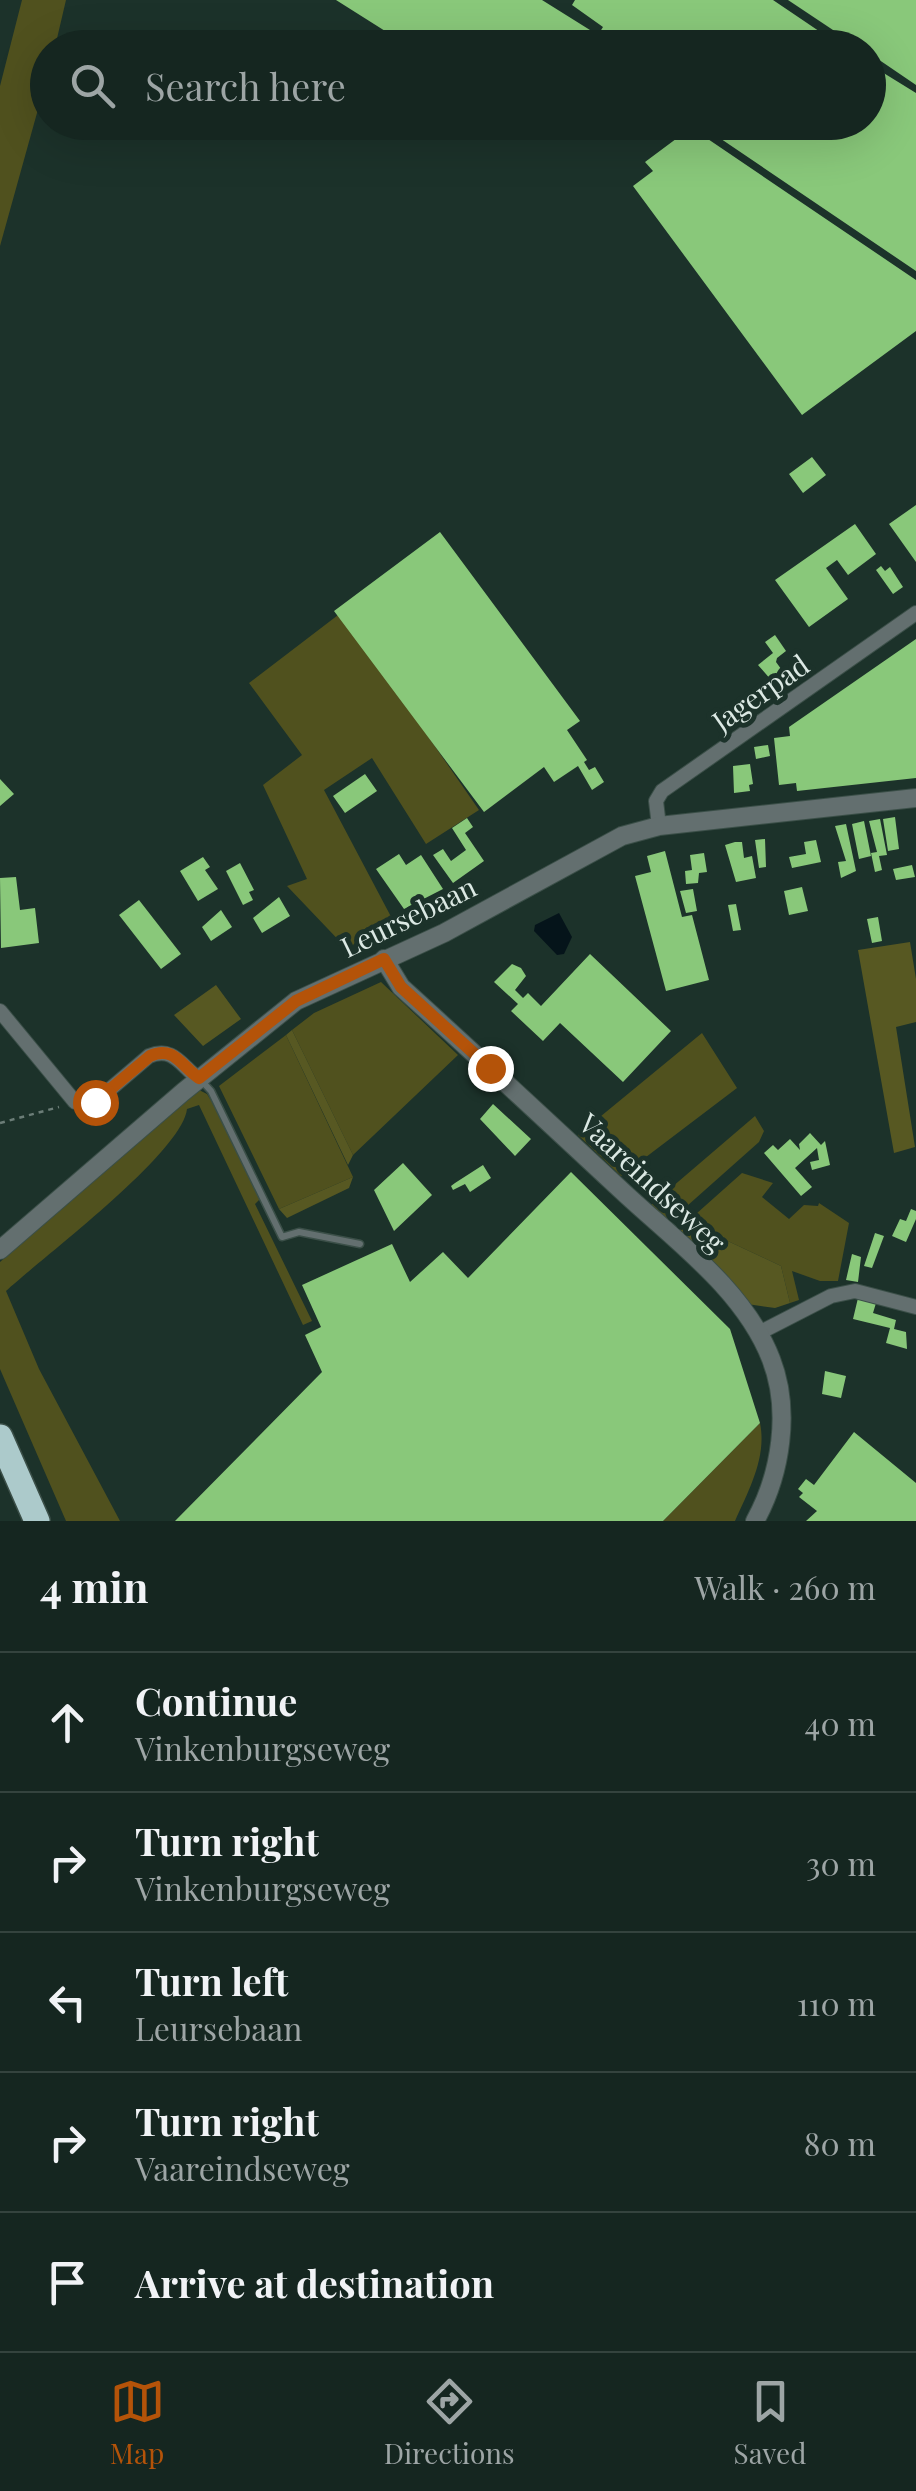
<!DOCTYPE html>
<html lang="en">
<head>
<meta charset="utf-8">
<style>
	body { margin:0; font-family:"Playfair Display",serif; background:#1e2e29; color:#f1f3f6 }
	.stop { position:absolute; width:30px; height:30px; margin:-22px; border:8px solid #b45309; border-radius:50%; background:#fff }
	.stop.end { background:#b45309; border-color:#fff; box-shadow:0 2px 10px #0008 }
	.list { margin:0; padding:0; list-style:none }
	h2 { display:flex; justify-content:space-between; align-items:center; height:130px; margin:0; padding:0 40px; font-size:42px }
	h2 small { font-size:32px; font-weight:400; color:#9da5a5 }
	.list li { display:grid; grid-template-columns:65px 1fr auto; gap:30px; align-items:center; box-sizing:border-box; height:140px; padding:0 40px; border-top:2px solid #34433e }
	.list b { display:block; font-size:38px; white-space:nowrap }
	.list p { margin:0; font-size:32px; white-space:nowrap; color:#9da5a5 }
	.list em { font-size:32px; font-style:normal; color:#9da5a5 }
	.icon { flex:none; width:55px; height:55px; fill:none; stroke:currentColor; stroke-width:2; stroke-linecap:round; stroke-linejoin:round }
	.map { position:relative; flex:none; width:916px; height:1521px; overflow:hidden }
	.search { position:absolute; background:#152620; box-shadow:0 10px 40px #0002; left:30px; right:30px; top:30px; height:110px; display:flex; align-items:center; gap:25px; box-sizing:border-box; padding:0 35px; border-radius:55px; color:#9da5a5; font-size:38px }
	.sheet { height:830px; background:#152620 }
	nav { display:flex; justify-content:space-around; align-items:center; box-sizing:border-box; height:140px; border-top:2px solid #34433e; background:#152620; font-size:28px; color:#9da5a5 }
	nav a { display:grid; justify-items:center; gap:5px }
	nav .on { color:#b45309 }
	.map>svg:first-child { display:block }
</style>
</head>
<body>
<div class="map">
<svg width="916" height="1521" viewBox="0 0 916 1521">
	<rect width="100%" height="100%" fill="#1c322a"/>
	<!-- green -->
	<path fill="#50511e" d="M22,0H66L55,47L48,48L47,77L0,246V86Z
		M342,612L479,810L426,844L372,758L324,790L397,928L348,950L287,886L307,879L263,785L302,755L249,683Z
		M381,982L458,1055L353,1155L292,1030L314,1013Z
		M702,1033L737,1088L621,1176L578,1135Z
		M286,1035L353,1177L279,1209L219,1086Z
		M197,1089L207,1094L212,1102L260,1199L255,1204L312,1321L303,1325L199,1105L187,1109C182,1153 43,1257 6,1291L39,1369L120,1521H66L0,1369V1262Z
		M755,1116L764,1131L759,1142L669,1222L651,1205Z
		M742,1173L773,1183L762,1197L789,1219L804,1205L818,1206L819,1203L849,1223L838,1281H820L792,1271L799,1300L790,1303L781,1266L687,1222Z
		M760,1423C767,1457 749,1490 735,1521H663Z"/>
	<!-- forest -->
	<path fill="#575822" d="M910,942L916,979V1022L896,1027L915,1147L894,1153L858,950Z
		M216,985L241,1019L203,1046L174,1015Z
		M292,1030L353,1155L348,1165L286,1035Z
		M353,1177L349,1188L287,1218L279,1209Z
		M687,1222L781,1266L790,1303L775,1308L747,1304L678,1231Z"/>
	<!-- water -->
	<path fill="#05141a" d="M559,913L572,937L564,954L557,955L534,931L535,925Z"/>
	<!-- building -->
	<path fill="#89c87a" d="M336,0H542L598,35L603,27L572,5L575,0H773L844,48H412Z
		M788,0H916V85L869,53V48H860Z
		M869,64L916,93V271L696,122H869Z
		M620,122H658L646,140Z
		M692,127L699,137L702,135L916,280V331L802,415L633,186L653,171L645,162Z
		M812,457L826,475L803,493L789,474Z
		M916,505V562L889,524Z
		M855,524L876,554L848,575L837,560L826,568L848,599L809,627L775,580Z
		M440,532L580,721L567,730L587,760L584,762L589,770L595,767L604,782L592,790L578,766L554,782L544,767L484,812L334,611Z
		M881,566L885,571L890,567L903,587L893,594L876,570Z
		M775,635L786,651L777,658L776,662L784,673L772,681L758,665L773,653L765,642Z
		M916,639V778L797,791L796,783L779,785L774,738L790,736L789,727Z
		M768,745L770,756L756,759L754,747Z
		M750,764L753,784L749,785L750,791L734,793L733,766Z
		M365,774L377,791L345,813L333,796Z
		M0,779L14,794L0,806Z
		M895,817L899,849L888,851L883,819Z
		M467,818L473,827L465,833L484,861L453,883L433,855L443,849L451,861L466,850L452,828Z
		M880,819L887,855L879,856L882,870L875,872L871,853L877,852L869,821Z
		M864,821L871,856L859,859L852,824Z
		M846,824L856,871L841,878L838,862L846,861L835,826Z
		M765,839L766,867L759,868L755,840Z
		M816,840L821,862L792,868L789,857L806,854L804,842Z
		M735,842H742L744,858L752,856L756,878L736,882L725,845Z
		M665,851L682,917L692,915L709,980L666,991L635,876L651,872L647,856Z
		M704,853L707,872L699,873L698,883L686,884L685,871L692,870L690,855Z
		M399,854L406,865L421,855L443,889L404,909L376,869Z
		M203,857L210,867L205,870L218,889L198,901L180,871Z
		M240,863L254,890L249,892L253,900L243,905L226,871Z
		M912,865L915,877L896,880L893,869Z
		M16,877L20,910L35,908L39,943L1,948L0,878Z
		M802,887L808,911L789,915L784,891Z
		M693,889L697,911L686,913L680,891Z
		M279,897L290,916L262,933L253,918Z
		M139,900L181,954L161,969L119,915Z
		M736,904L741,930L733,931L728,905Z
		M221,910L232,927L211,941L202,927Z
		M878,917L882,941L872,943L867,919Z
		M590,954L671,1031L623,1082L560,1023L543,1041L511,1011L518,1004L494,982L512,964L521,968L526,976L515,990L523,998L528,993L541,1006Z
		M493,1104L531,1139L515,1156L480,1119Z
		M810,1133L821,1145L825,1141L830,1165L812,1170L810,1162L819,1160L817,1148L795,1168L812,1187L801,1196L764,1153L773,1145L778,1150L790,1139L800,1150L799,1144Z
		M403,1163L432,1195L394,1231L374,1190Z
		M483,1165L491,1178L470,1192L465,1184L453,1190L451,1186L455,1183Z
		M571,1172L730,1329L760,1423L663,1521H175L322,1372L305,1335L321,1327L302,1285L392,1244L410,1282L443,1252L468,1278Z
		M911,1209L916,1211V1219L906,1242L892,1236L900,1219L906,1221Z
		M875,1233L884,1236L872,1268L864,1266Z
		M852,1254L861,1257L858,1282L846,1280Z
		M858,1298L876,1303L873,1313L896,1320L894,1329L906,1332L907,1349L886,1343L890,1328L853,1319Z
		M825,1371L846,1376L841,1398L822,1394Z
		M854,1432L916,1483V1521H806L817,1511L799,1497L803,1493L798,1489L806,1479L814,1485Z"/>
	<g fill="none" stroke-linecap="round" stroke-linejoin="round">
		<!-- service casing -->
		<g stroke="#3b4f48" stroke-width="9">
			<path id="service" d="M200,1079L211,1091L282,1237L299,1232L360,1244"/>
		</g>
		<!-- minor casing -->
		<g stroke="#3b4f48" stroke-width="16">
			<path id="minor" d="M659,826L656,801L662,791L916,613
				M0,1011L75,1102H95L149,1056C174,1046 181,1066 199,1079
				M759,1333L831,1296L855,1291L916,1307"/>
		</g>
		<!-- tertiary casing -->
		<g stroke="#3b4f48" stroke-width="20">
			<path id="tertiary" d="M384,959L401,987C475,1054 547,1121 620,1189C673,1239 744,1289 771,1359C791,1410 781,1474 755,1521
				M0,1250L183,1092L296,1001L444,933L622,836L659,826L916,798"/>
		</g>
		<!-- motorway casing -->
		<g stroke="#3b4f48" stroke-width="28">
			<path id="motorway" d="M0,1437L37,1521"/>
		</g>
		<!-- path -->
		<path stroke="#6b7d77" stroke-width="2.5" stroke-dasharray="5 5" stroke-linecap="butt" d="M0,1123L59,1107"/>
		<!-- service -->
		<use href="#service" stroke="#636f6f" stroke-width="6"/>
		<!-- minor -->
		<use href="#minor" stroke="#636f6f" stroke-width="14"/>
		<!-- tertiary -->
		<use href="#tertiary" stroke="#636f6f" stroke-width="18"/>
		<!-- motorway -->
		<use href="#motorway" stroke="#accacb" stroke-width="25"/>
	</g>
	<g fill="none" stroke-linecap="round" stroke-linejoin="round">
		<!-- route -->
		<path stroke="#b45309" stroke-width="12" d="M95,1102L150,1056C174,1045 181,1066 199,1078L296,1001L384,959L401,987L490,1068"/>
	</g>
	<g text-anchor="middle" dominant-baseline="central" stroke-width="10" stroke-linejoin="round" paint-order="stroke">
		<!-- street labels -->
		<g font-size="28" fill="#dce9e4" stroke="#1c322a">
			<text transform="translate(760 692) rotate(-35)">Jagerpad</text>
			<text transform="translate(408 916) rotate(-26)">Leursebaan</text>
			<text transform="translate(653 1182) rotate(43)">Vaareindseweg</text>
		</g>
	</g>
</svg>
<div class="stop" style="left:95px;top:1102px"></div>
<div class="stop end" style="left:490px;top:1068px"></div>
<div class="search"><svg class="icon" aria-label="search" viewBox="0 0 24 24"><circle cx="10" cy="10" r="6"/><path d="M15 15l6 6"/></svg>Search here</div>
</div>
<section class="sheet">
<h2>4 min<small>Walk · 260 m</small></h2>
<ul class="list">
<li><svg class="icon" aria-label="ahead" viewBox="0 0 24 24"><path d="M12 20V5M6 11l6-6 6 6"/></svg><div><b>Continue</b><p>Vinkenburgseweg</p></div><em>40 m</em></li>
<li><svg class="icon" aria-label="right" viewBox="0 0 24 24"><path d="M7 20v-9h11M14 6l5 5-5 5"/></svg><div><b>Turn right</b><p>Vinkenburgseweg</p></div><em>30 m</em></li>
<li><svg class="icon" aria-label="left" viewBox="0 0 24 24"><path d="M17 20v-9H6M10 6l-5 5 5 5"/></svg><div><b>Turn left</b><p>Leursebaan</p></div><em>110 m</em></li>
<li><svg class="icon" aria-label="right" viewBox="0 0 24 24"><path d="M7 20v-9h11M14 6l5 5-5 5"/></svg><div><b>Turn right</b><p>Vaareindseweg</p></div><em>80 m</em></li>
<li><svg class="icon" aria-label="arrive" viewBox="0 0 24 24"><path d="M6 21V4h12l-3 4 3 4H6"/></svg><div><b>Arrive at destination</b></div></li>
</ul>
</section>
<nav>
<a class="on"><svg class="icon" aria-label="map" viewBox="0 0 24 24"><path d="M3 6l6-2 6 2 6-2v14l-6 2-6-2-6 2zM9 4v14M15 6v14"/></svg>Map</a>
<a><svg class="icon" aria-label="directions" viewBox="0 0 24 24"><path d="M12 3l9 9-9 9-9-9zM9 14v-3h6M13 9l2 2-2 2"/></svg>Directions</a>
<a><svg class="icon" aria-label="saved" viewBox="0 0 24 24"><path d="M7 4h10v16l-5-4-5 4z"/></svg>Saved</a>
</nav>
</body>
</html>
